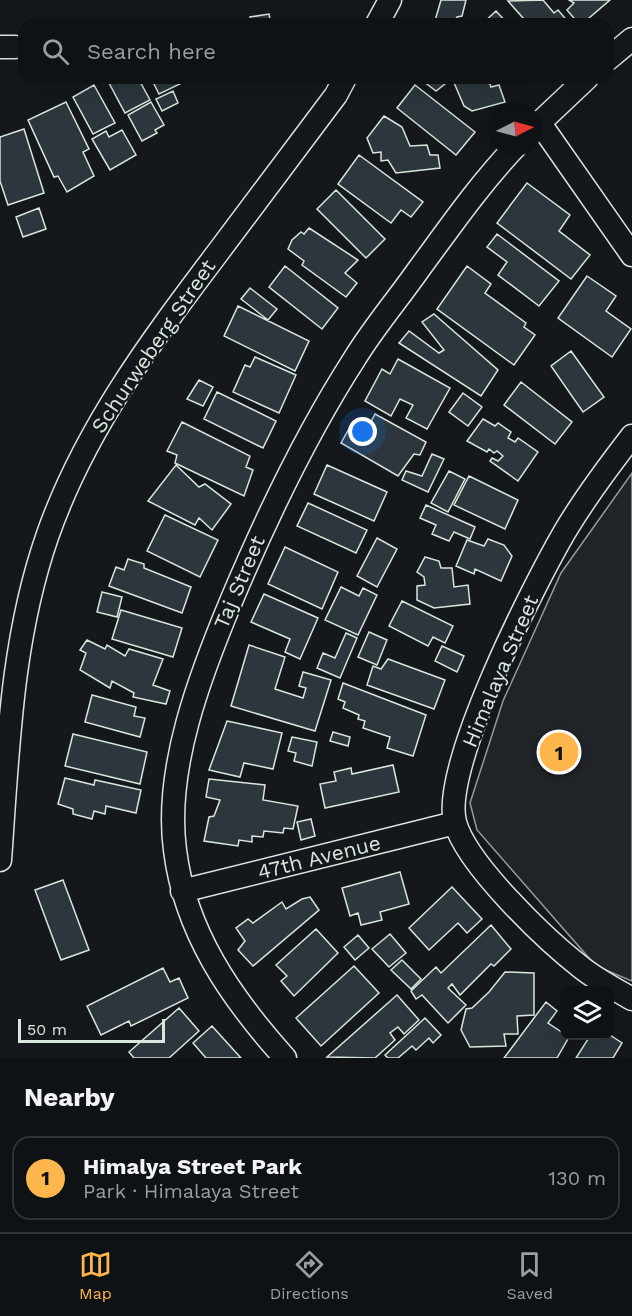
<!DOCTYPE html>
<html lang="en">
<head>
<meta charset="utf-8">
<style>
	body { margin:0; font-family:"Work Sans",sans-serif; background:#1d2022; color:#f1f3f6 }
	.controls { position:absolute; right:18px; bottom:18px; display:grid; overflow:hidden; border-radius:12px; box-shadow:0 6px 24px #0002 }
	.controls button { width:54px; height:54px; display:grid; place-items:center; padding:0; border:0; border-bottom:2px solid #2f3234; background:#0f1215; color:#f1f3f6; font:30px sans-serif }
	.compass { position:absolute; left:488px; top:102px; width:54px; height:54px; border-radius:50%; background:#0f1215; box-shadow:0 6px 24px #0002; rotate:84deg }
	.scale { position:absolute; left:18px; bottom:15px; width:147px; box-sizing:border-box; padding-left:6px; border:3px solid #d8e6dc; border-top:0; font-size:16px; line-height:21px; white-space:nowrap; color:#d8e6dc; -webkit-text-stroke:4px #14181c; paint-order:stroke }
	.you { position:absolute; left:363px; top:432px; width:21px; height:21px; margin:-15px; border:4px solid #fff; border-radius:50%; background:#1a73e8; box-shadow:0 0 0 9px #1a73e833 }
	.badge { display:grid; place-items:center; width:39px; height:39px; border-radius:50%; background:#ffb74d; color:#111; font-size:20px; font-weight:700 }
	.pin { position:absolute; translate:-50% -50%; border:3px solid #fff; box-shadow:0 2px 6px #0006 }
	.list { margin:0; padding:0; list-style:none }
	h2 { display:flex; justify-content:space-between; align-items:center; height:78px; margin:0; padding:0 24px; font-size:26px }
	h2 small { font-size:20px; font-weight:400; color:#9b9ea0 }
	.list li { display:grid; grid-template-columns:39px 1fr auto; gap:18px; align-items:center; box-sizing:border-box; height:84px; margin:0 12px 12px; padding:0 12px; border:2px solid #2f3234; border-radius:18px }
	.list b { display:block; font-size:22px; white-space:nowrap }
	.list p { margin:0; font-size:20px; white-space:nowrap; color:#9b9ea0 }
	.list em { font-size:20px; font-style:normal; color:#9b9ea0 }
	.icon { flex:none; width:33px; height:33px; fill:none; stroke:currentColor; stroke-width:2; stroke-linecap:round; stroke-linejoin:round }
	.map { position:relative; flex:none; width:632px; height:1058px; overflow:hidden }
	.search { position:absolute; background:#0f1215; box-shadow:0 6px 24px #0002; left:18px; right:18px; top:18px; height:66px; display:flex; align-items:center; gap:15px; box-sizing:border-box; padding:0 21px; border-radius:18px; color:#9b9ea0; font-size:22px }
	.sheet { height:174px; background:#0f1215 }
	nav { display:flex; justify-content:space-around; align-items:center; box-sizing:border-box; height:84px; border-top:2px solid #2f3234; background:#0f1215; font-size:16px; color:#9b9ea0 }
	nav a { display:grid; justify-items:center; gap:3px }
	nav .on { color:#ffb74d }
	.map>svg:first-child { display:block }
</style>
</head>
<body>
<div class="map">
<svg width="632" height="1058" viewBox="0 0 632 1058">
	<rect width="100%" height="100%" fill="#14181c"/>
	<!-- green -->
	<path fill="#202428" stroke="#939e99" stroke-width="1.5" d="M632,473V981L596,966L477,830L470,803L503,701L561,573Z"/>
	<!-- building -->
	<path fill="#2c363c" stroke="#d8e6dc" stroke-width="1.5" d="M441,0H466L462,16L457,17L453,24H434Z
		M543,0L554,13L558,10L570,24H522L519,21L523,18L508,1Z
		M569,0H610L582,24H579L567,10L574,3Z
		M496,11L508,24H482Z
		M269,14L271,24H251L250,17Z
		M118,78H138L150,100L125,113L109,83Z
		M151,78H180L182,83L159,94Z
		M419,78H448L450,80L436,91Z
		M452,78H488L491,87L499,85L505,102L472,111L464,106Z
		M94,85L115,123L93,134L73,97Z
		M415,85L475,132L456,155L397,108Z
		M173,91L178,103L162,111L156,99Z
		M66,102L89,149L83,152L94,176L67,192L58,176L54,177L28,120Z
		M151,102L164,125L155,130L157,133L142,141L128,115Z
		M384,116L402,127L410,146L427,145L430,155H438L440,168L396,173L388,160L381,161V152L373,153L367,138Z
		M24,129L44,193L8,205L0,181V137Z
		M122,130L136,155L110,170L92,139L106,131L109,137Z
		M359,155L423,202L411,217L401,210L391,223L338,184Z
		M527,183L570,215L559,231L590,255L571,279L497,223Z
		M336,190L385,239L366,258L317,209Z
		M39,208L46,229L23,237L16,217Z
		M309,228L358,260L345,273L357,283L346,297L302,265L304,261L288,249L292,240L301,232L304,234Z
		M497,234L559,281L539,306L498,275L507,262L487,247Z
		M285,266L338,308L322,329L269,287Z
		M467,266L491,284L485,293L526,323L524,327L535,335L514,365L437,309Z
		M587,276L616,296L606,311L631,329L612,357L558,318Z
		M250,288L277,309L268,320L241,299Z
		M238,306L309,341L295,371L224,336Z
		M434,314L498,370L481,396L399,343L409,331L439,353L444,350L422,322Z
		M571,351L604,397L583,412L551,366Z
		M255,357L296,375L279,413L233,392L245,365L250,367Z
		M398,359L450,388L427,429L406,418L413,405L400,399L391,416L365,401L382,369L390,374Z
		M199,380L213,387L203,406L187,399Z
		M521,382L572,422L555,444L504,405Z
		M217,392L276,421L263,448L204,419Z
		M463,393L482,407L468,426L449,412Z
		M375,414L426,442L420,455L414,454L398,476L341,443L350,427L364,435Z
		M483,419L495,426L498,423L511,432L508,438L515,442L518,438L538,452L518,481L490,461L492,458L498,461L503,456L497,451L494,453L489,449L487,452L467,441Z
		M182,422L250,456L246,467L253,470L244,496L175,463L177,455L167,451Z
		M432,454L444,459L428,492L402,480L406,471L422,476Z
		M176,465L199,487L205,484L231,504L212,530L199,518L195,525L148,501Z
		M327,465L387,492L374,521L314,494Z
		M449,471L465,479L448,512L431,503Z
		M469,476L518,500L505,529L454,505Z
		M308,503L367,530L356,553L297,526Z
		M426,505L475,527L470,539L454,532L449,541L432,534L436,525L420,518Z
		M165,515L218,540L200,577L147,551Z
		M377,538L397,549L377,587L357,576Z
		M488,539L504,545L512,556L501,581L475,569L474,574L456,566L467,540L484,546Z
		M285,547L338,572L322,609L268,584Z
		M425,557L439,561L441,568H452L454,587L468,585L470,604L434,608L417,600V586L425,585L424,577L417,572Z
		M128,559L144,564V568L191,587L182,613L109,586L116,567L124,570Z
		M341,587L359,596L363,588L377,595L358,635L325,620Z
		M102,592L122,597L117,617L97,612Z
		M264,594L318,618L300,659L285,652L290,639L251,622Z
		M402,601L453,626L445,643L433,637L428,646L389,626Z
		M121,610L182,628L173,657L112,639Z
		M369,632L387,640L377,665L358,657Z
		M346,633L357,638L340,678L317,668L323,653L335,658Z
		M87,640L105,649L107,645L125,656L129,649L163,659L153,685L170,691L166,704L133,697L134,693L112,681L110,688L80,670L86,653L80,650Z
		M249,645L285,657L275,689L303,698L306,688L299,686L303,672L331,680L315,731L231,706Z
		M442,646L464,656L457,672L435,661Z
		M388,659L445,680L434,709L367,685L373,666L381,669Z
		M343,683L426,715L413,756L387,748L390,737L363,728L365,721L358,719L359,715L343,708L345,702L338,699Z
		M92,695L136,707L134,716L145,718L140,737L85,722Z
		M227,721L282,733L273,769L244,763L240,777L209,770Z
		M333,732L350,737L348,746L330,741Z
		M73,734L147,752L140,784L65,766Z
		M292,737L317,742L312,766L294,761L296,753L288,751Z
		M393,765L399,792L325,808L320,784L336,781L334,772L351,768L352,774Z
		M65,778L94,785L95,780L141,790L136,813L106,806L105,814L94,811L92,819L73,814V809L58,804Z
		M209,779L265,785L263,800L298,806L293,829L284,828L283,833L264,831L263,837L252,836V842L239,840L238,846L204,841L209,817L214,816L220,800L206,797Z
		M311,819L315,836L301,840L297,822Z
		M400,872L409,904L380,912L382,920L361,925L358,913L350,916L342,888Z
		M63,880L89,950L61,960L35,890Z
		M452,887L482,919L467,933L458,923L429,950L409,928Z
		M310,897L319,910L253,966L238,950L245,941L236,928L248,919L253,923L282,902L286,909L302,899Z
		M491,925L511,949L494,966L491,964L460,995L452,984L448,988L466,1005L448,1023L422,995L416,999L411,991L436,967L441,973Z
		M316,929L338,953L294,996L281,981L287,976L276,965Z
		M390,934L406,953L389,967L372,949Z
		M358,935L369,948L355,960L344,947Z
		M402,960L421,979L411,989L391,970Z
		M354,966L379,993L321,1046L296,1018Z
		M163,968L170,982L179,978L188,998L131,1026L129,1021L101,1035L87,1006Z
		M505,972L534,973V1015L517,1016L518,1034H504L506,1046L470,1047L461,1030L466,1009L472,1008L489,992Z
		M397,995L419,1020L404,1034L398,1027L390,1033L395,1040L375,1058L327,1057Z
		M546,1002L557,1011L548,1023L569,1037L557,1058H504Z
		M179,1008L199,1031L169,1058H134L129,1052Z
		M425,1018L441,1035L433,1043L429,1038L416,1050L412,1046L398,1058H388L385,1055Z
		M212,1026L241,1058H206L193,1043Z
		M610,1035L622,1043L613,1058H576L590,1036Z"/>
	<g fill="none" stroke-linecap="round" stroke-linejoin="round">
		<!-- minor casing -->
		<g stroke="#d8e6dc" stroke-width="25">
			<path id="minor" d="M377,24L390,0
				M0,47H15
				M608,59L632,39
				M539,122L632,255
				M533,129L587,78
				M632,436C608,467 584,499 564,533C534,585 441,767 455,822C466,864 547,941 582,968C597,980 615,989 632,999
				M0,860C8,751 11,641 47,537C84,430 151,341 219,251C258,199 297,147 336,95L345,78
				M182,891L455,823
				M285,1058C231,998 185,932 175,850C164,768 201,673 232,599C267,516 306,434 355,358C374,327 398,299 419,269C450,227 479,185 515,147"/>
		</g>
		<!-- minor -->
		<use href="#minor" stroke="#14181c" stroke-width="22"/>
	</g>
	<g text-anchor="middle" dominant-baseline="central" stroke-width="4.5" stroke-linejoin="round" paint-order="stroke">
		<!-- street labels -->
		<g font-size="21" fill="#d8e6dc" stroke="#14181c">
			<text transform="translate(153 346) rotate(-56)">Schurweberg Street</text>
			<text transform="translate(239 582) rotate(-67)">Taj Street</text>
			<text transform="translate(500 671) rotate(-67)">Himalaya Street</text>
			<text transform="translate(319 857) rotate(-14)">47th Avenue</text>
		</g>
	</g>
</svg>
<div class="controls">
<button><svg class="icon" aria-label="layers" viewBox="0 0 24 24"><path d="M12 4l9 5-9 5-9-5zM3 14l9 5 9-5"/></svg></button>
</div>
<svg class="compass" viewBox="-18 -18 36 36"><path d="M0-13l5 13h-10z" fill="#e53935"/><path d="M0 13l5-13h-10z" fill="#9b9ea0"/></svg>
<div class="scale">50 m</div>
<div class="you"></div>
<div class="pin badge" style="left:559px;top:752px">1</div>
<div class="search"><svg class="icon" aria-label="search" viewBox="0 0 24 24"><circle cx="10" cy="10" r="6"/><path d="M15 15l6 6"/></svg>Search here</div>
</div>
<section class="sheet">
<h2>Nearby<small></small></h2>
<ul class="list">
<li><span class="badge">1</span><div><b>Himalya Street Park</b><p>Park · Himalaya Street</p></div><em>130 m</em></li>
</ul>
</section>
<nav>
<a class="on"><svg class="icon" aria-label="map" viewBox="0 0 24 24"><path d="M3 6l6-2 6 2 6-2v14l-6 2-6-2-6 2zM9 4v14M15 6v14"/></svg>Map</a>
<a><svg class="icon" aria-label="directions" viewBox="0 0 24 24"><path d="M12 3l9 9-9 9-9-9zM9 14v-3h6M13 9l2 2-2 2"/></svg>Directions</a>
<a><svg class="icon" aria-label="saved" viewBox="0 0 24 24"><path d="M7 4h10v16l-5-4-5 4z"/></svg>Saved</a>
</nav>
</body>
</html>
